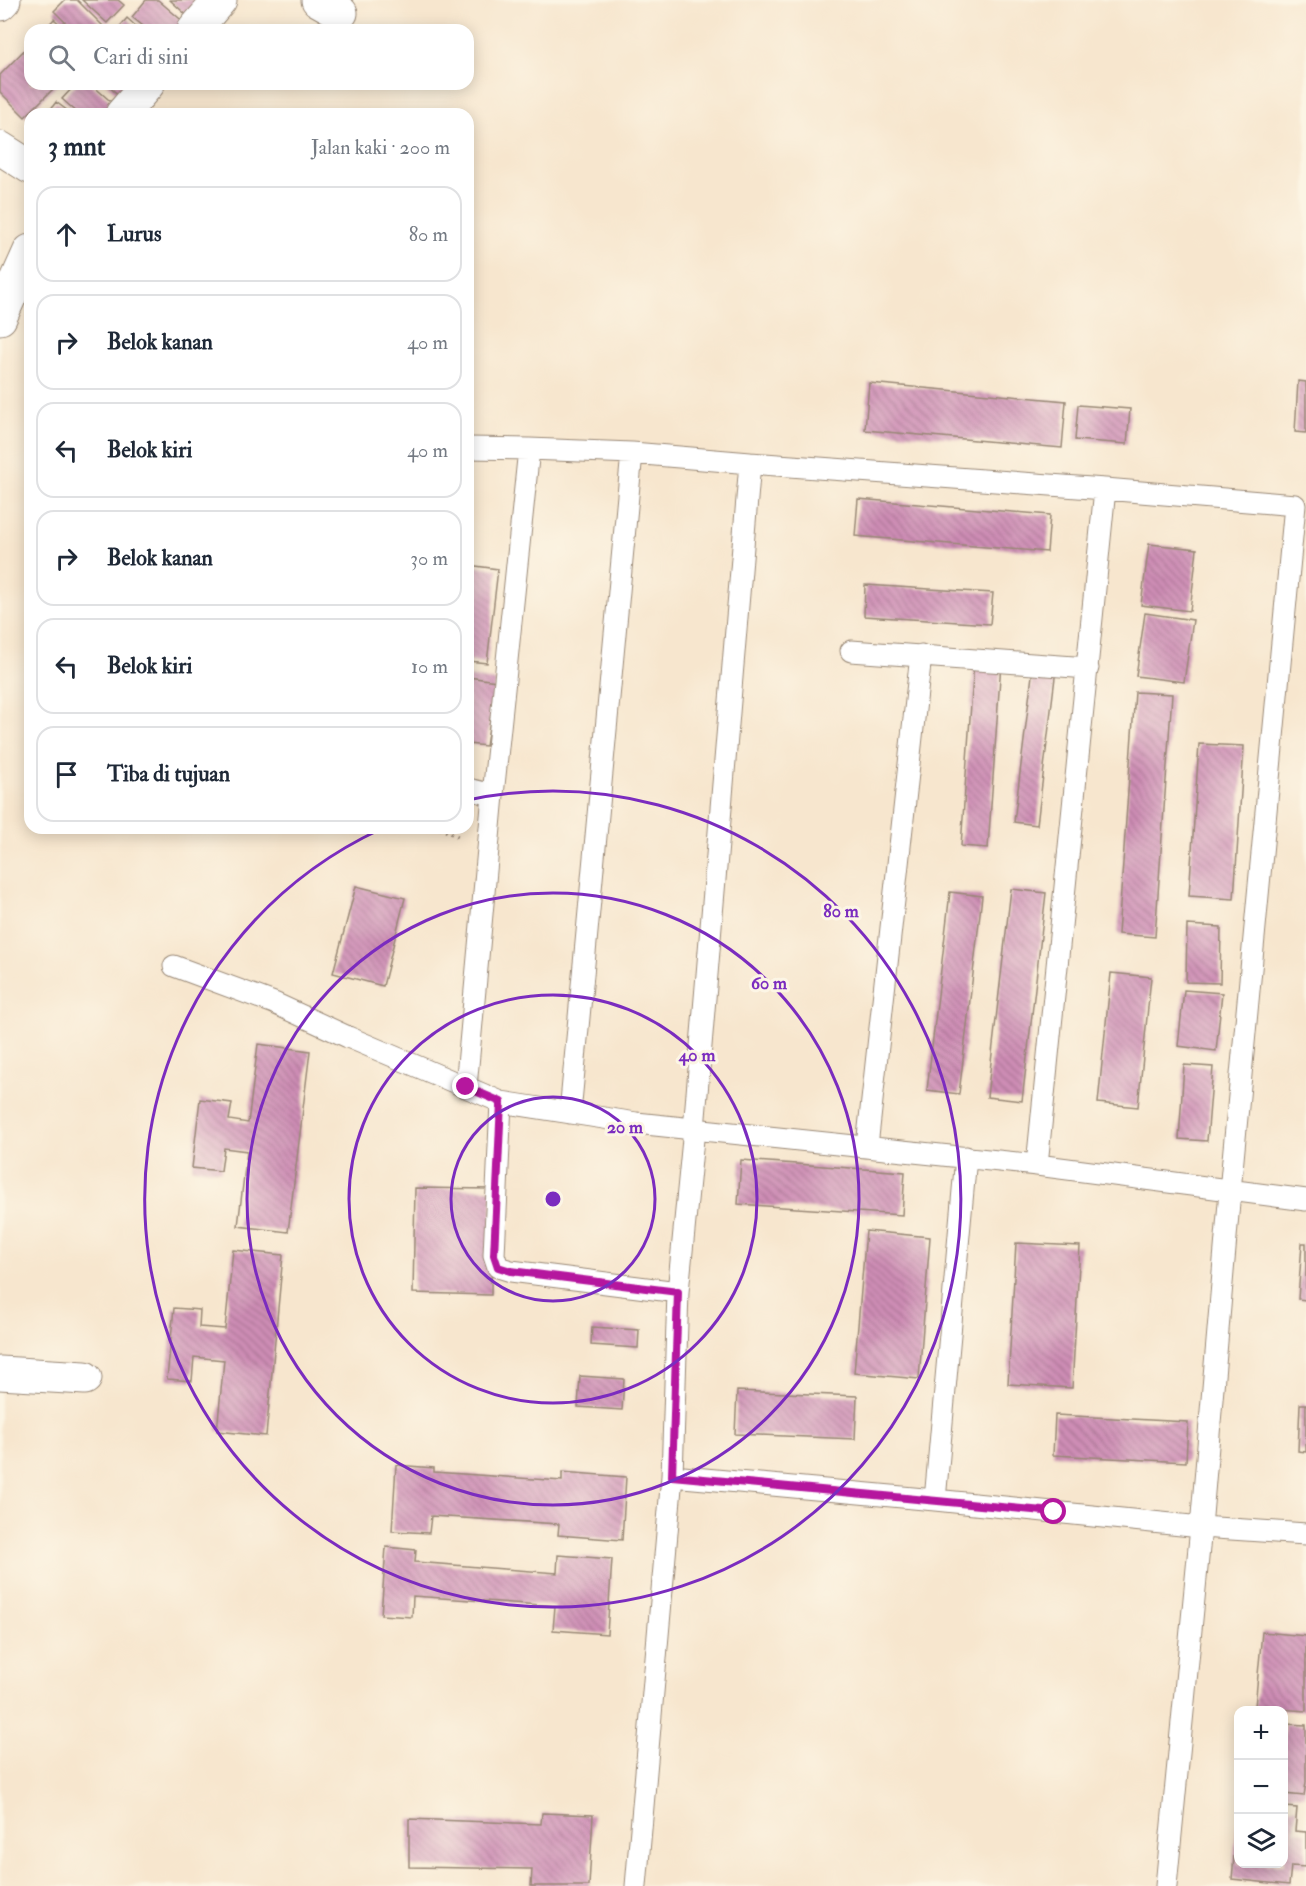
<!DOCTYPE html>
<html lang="id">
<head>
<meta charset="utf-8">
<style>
	body { margin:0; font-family:"IM FELL Double Pica",serif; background:#f2f2f3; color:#1f2937 }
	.controls { position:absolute; right:18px; bottom:18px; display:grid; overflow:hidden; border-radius:12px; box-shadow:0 3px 15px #0003 }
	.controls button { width:54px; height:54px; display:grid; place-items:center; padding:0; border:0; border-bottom:2px solid #e0e1e3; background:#fff; color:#1f2937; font:30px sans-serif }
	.stop { position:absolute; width:18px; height:18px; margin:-14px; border:4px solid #b5179e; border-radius:50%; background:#fff }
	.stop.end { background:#b5179e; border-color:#fff; box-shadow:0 2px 6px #0008 }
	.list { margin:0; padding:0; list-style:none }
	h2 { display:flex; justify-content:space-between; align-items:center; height:78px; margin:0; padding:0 24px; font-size:26px }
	h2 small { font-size:20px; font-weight:400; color:#747a83 }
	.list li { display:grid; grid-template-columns:39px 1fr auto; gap:18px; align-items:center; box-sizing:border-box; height:96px; margin:0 12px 12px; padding:0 12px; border:2px solid #e0e1e3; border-radius:18px }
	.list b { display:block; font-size:22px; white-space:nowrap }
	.list em { font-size:20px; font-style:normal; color:#747a83 }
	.icon { flex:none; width:33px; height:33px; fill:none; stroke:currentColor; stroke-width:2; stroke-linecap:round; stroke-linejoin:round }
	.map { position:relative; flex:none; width:1306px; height:1886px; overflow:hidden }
	.search { position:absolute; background:#fff; box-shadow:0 3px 15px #0003; left:24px; top:24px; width:450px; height:66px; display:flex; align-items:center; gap:15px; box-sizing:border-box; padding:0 21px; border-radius:18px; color:#747a83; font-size:22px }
	.panel { position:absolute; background:#fff; box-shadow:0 3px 15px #0003; left:24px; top:108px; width:450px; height:726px; border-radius:18px }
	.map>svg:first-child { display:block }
</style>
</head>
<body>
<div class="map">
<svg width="1306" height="1886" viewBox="0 0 1306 1886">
	<defs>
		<pattern id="building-back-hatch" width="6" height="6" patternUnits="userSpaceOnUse" patternTransform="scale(1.5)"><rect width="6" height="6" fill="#ce8db5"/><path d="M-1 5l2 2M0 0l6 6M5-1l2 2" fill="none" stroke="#a87393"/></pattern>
	</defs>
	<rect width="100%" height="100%" fill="#fcf5e5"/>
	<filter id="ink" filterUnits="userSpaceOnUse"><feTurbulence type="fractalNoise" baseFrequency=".0167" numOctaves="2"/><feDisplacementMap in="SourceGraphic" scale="12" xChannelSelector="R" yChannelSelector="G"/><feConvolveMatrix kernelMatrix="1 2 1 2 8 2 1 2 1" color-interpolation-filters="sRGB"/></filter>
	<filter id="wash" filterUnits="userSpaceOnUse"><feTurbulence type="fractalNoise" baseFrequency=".008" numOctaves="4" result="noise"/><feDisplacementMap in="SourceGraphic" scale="24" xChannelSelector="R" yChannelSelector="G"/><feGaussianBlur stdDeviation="1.35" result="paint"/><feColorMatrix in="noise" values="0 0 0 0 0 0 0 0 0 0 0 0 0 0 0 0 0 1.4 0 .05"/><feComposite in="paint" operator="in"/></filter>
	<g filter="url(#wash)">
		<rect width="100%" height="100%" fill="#f7e6ce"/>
		<g id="blocks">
			<!-- building -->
			<path fill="url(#building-back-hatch)" d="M65,0H77L105,28L103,30H73L54,11Z
				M82,0H118L124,5L107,23Z
				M146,0H158L186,24L181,30H148L132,17Z
				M170,0H212L193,21Z
				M127,18L140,30H117Z
				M54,19L66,30H44Z
				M30,44V84H58L25,117L0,92V75Z
				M76,84H91L117,107L111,114H79L62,99Z
				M106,84H134L122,98Z
				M56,102L72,114H47Z
				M1298,381L1306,382V433L1295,432Z
				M869,383L1066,401L1062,448L865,430Z
				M1078,405L1130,409L1127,444L1075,440Z
				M858,499L1050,515L1047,552L855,536Z
				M1149,544L1197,549L1190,611L1141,605Z
				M468,565L498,569L487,663L468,661Z
				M865,585L993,593L990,624L864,616Z
				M1145,613L1193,620L1184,682L1136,676Z
				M974,661L1001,663L988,848L961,846Z
				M1033,667L1056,669L1037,825L1014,822Z
				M468,677L496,681L486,746L468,744Z
				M1135,692L1172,694L1155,937L1118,934Z
				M1199,744L1244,746L1234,899L1189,896Z
				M356,886L405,898L383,986L333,973Z
				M1011,889L1046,893L1022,1101L987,1097Z
				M950,892L982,896L959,1094L927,1090Z
				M1187,925L1221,927L1220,983L1186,982Z
				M1111,973L1151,977L1138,1107L1098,1103Z
				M1184,990L1222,993L1216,1051L1178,1046Z
				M258,1044L310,1051L288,1232L238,1226L247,1151L224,1148L221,1171L192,1168L200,1099L232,1103L229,1120L248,1123Z
				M1184,1065L1213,1067L1207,1141L1179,1139Z
				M741,1160L905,1172L902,1215L738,1204Z
				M415,1188L492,1189L491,1295L413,1293Z
				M866,1231L930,1237L919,1379L854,1373Z
				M1016,1243L1080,1246L1072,1388L1008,1384Z
				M1302,1243H1306V1300L1298,1299Z
				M233,1250L283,1255L266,1436L217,1431L224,1360L194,1357L192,1381L167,1379L174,1308L200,1310L199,1327L225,1329Z
				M592,1327L639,1330L638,1348L591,1345Z
				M580,1376L624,1379L622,1410L578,1407Z
				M737,1391L857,1396L855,1439L735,1434Z
				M1300,1404H1306V1452L1298,1451Z
				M1055,1415L1188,1422L1186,1462L1053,1455Z
				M396,1465L434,1468V1472L562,1481V1472L626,1477L622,1540L558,1535L559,1524L431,1516L429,1533L392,1531Z
				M386,1547L416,1550L415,1562L557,1573L558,1555L612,1559L607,1634L553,1630L555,1606L413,1596L412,1617L381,1615Z
				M1262,1632L1306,1636V1711L1255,1707Z
				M1284,1724L1306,1725V1782L1304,1796L1284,1794Z
				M1284,1807L1297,1808L1295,1831L1306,1832V1867L1291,1866L1289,1885L1232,1879L1237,1824L1238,1825V1864H1284Z
				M542,1813L593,1815L589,1886H531L532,1869L409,1867V1819L541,1824Z"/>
		</g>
	</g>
	<g filter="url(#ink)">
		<use href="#blocks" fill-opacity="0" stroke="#998876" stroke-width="1.5"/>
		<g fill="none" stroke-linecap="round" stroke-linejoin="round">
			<!-- lane casing -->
			<g stroke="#998876" stroke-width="23">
				<path id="lane" d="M468,448L529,449
					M1105,489L1295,505L1230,1191L1201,1527L1166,1886
					M851,651L1088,668
					M468,789L493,795
					M174,966L274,1003L348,1037L501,1102L636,1123L1037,1165L1306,1200
					M466,1087L493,795L529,449L632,453
					M501,1102L494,1255L498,1267L511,1271L678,1292
					M570,1113L632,453L750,463
					M867,1146L921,655
					M672,1476L935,1500L1201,1527L1306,1534
					M935,1500L966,1157
					M636,1886L672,1476L678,1292L694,1129L750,463L1105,489L1037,1165"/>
			</g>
			<!-- street casing -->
			<g stroke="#998876" stroke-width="35">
				<path id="street" d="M318,0L341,13
					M0,4L4,0
					M194,30L220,0
					M122,114L148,84
					M0,148L30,167
					M0,318L30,251
					M0,1373L85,1378"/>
			</g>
			<!-- path -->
			<path stroke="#998876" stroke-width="4" stroke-dasharray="1.5 4.5" stroke-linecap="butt" d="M440,828L461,838"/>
			<!-- lane -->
			<use href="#lane" stroke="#fff" stroke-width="21"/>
			<!-- street -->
			<use href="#street" stroke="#fff" stroke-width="33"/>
		</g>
	</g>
	<g fill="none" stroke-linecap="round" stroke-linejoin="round" filter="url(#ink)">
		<!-- route -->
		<path stroke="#b5179e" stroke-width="8" d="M466,1087L501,1102L494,1255L498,1267L511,1271L678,1292L672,1476L1054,1512"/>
	</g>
	<!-- distance rings -->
	<g fill="none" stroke="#7b2cbf" stroke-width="3">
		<circle cx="553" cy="1199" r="102"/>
		<circle cx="553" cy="1199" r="204"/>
		<circle cx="553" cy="1199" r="306"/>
		<path d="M468 800A408 408 0 1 1 381 829"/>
	</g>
	<circle cx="553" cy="1199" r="9" fill="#7b2cbf" stroke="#fcf5e5" stroke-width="3"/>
	<g font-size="18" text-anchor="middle" font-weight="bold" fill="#7b2cbf" stroke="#fcf5e5" stroke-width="6" stroke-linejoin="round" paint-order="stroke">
		<text x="841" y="917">80 m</text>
		<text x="769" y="989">60 m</text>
		<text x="697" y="1061">40 m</text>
		<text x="625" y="1133">20 m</text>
	</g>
</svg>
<div class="controls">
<button>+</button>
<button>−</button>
<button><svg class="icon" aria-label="layers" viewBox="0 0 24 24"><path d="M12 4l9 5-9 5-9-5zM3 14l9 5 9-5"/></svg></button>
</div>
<div class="stop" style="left:1054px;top:1512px"></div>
<div class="stop end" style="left:466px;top:1087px"></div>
<div class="search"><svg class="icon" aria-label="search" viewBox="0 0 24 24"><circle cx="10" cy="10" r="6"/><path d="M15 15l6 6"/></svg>Cari di sini</div>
<section class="panel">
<h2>3 mnt<small>Jalan kaki · 200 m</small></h2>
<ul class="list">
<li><svg class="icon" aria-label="ahead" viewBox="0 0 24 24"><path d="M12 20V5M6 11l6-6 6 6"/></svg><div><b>Lurus</b></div><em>80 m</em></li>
<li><svg class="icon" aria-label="right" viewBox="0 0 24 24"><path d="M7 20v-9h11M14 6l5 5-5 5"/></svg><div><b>Belok kanan</b></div><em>40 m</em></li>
<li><svg class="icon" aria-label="left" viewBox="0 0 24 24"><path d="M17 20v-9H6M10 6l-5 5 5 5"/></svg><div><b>Belok kiri</b></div><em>40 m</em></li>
<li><svg class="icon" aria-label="right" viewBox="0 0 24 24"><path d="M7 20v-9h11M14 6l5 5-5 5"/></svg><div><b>Belok kanan</b></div><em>30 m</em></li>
<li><svg class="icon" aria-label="left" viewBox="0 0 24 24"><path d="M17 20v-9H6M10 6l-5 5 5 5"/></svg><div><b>Belok kiri</b></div><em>10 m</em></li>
<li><svg class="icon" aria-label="arrive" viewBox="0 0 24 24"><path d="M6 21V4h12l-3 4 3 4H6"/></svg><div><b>Tiba di tujuan</b></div></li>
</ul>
</section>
</div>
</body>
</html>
